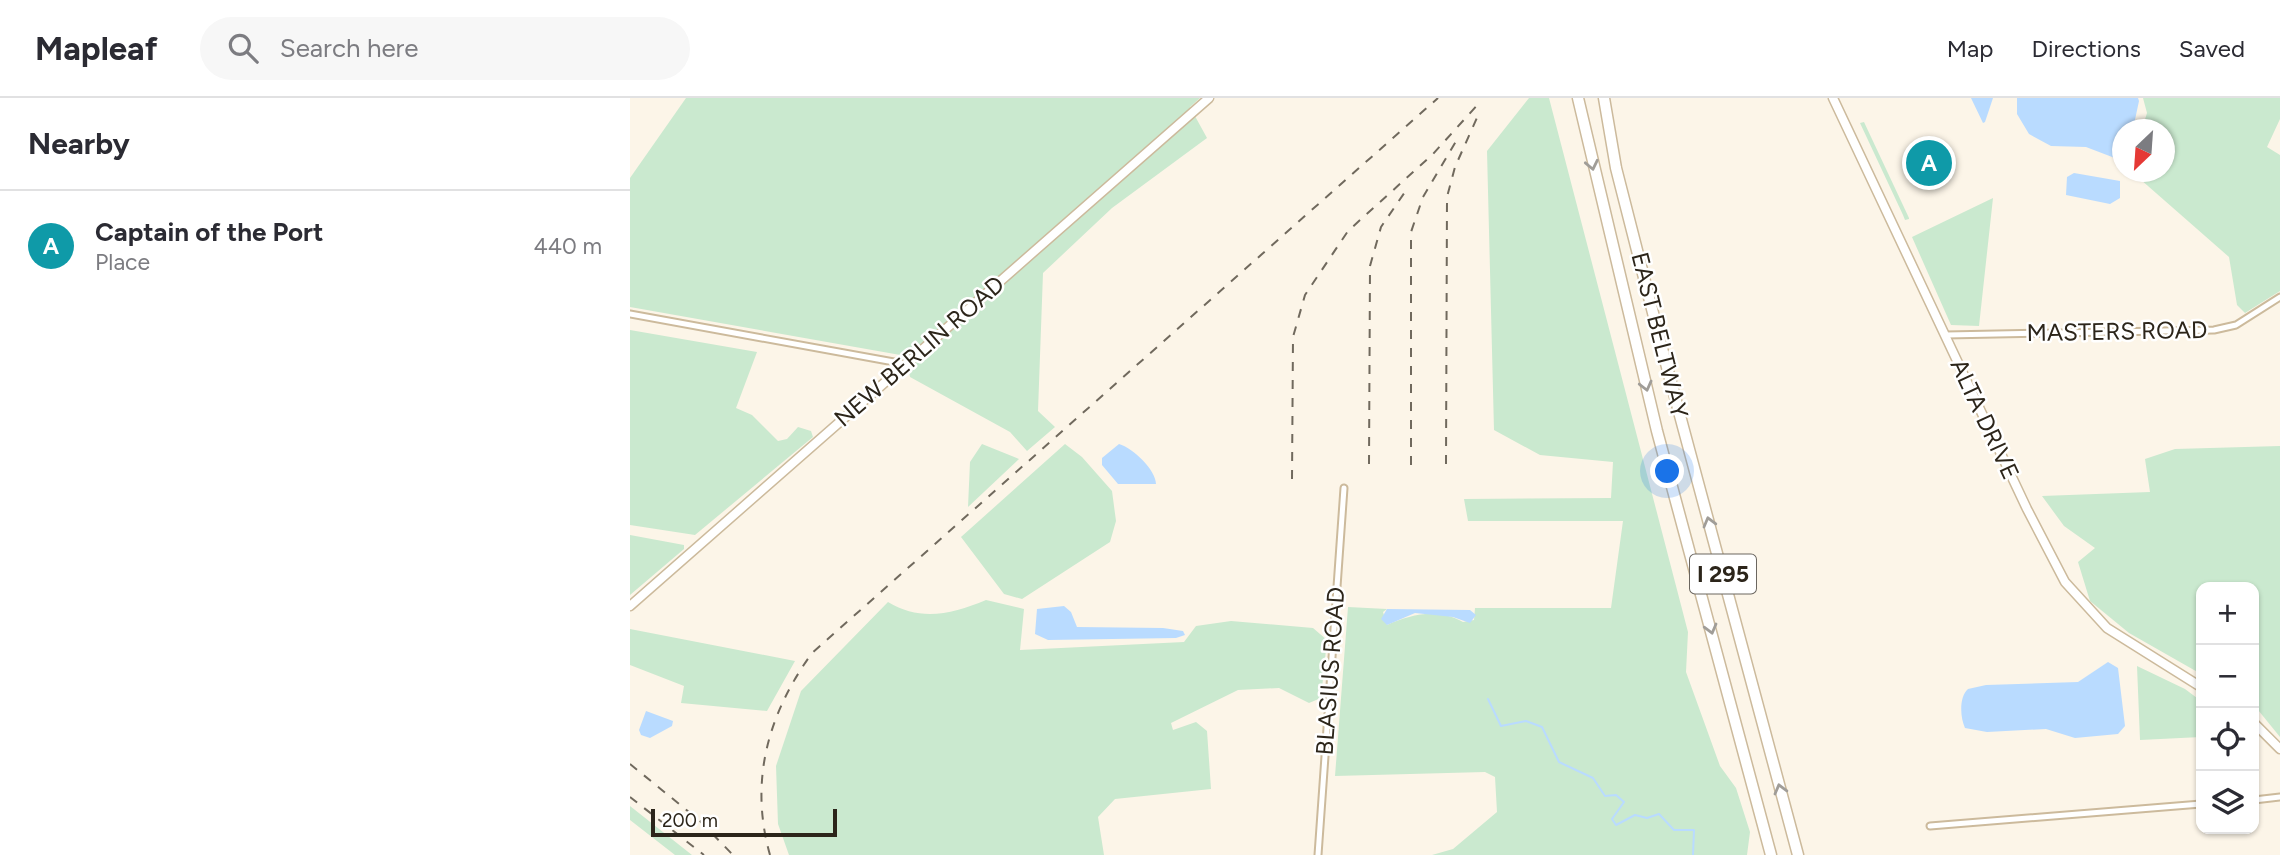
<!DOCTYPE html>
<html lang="en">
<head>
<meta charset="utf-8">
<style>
	body { margin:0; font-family:Figtree,sans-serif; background:#f7f7f7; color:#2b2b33 }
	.controls { position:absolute; right:21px; bottom:21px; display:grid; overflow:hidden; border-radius:14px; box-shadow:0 2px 5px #0004 }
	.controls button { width:63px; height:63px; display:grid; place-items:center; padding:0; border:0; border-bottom:2px solid #e1e1e2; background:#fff; color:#2b2b33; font:35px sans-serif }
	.compass { position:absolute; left:1482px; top:21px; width:63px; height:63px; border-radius:50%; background:#fff; box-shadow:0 2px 5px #0004; rotate:205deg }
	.scale { position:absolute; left:21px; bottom:18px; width:186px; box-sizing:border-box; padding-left:7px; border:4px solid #2c251a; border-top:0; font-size:19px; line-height:24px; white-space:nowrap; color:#2c251a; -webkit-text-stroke:5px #fff; paint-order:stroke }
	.you { position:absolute; left:1038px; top:374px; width:24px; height:24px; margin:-18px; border:5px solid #fff; border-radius:50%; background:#1a73e8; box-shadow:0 0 0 10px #1a73e833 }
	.badge { display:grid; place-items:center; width:46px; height:46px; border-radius:50%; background:#111827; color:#fff; font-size:23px; font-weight:700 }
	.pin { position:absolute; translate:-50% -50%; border:4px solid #fff; box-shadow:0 2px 7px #0006 }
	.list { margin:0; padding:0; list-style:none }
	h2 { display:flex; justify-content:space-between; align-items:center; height:91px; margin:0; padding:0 28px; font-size:30px }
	h2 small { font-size:23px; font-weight:400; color:#7c7c81 }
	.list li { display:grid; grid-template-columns:46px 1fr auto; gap:21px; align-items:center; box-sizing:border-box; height:112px; padding:0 28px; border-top:2px solid #e1e1e2 }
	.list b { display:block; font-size:26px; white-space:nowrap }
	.list p { margin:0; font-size:23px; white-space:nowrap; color:#7c7c81 }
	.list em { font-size:23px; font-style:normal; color:#7c7c81 }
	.icon { flex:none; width:38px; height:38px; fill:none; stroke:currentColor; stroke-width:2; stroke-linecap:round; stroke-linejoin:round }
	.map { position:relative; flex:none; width:1650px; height:757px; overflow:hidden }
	header { display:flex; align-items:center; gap:42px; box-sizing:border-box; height:98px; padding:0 35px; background:#fff; border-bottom:2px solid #e1e1e2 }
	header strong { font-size:33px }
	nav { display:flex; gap:38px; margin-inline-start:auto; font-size:24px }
	.search { width:490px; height:63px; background:#f7f7f7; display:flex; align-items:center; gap:18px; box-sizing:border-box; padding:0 24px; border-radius:38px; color:#7c7c81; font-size:26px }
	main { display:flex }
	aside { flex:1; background:#fff }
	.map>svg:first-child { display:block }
</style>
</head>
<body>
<header>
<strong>Mapleaf</strong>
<div class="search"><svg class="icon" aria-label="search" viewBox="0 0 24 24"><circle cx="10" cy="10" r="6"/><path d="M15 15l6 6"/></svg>Search here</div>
<nav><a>Map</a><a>Directions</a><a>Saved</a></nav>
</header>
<main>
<aside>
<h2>Nearby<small></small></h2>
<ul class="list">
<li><span class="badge" style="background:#0f9aa8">A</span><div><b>Captain of the Port</b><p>Place</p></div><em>440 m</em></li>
</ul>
</aside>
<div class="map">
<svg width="1650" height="757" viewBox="0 0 1650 757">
	<rect width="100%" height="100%" fill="#fcf5e8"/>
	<!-- green -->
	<path fill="#cae9cf" d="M56,0H570L560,9L577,40L482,110L413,175L408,313L425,329L397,353L380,334L280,279L276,258L0,209V80Z
		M899,0H919L1058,534L1056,574L1090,668L1106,690L1120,734L1117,757H802L823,751L867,714L865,679L855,674L705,678L718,509L757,511L753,514L757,527C782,516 808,510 833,524L844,522L845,510H981L993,423H838L834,401L981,400L983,364L910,357L864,332L857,53Z
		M1513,0H1650V21L1637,49L1650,57V193L1615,215L1607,207L1599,159L1502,74H1534V32L1512,31L1517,15Z
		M1234,24L1279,120V121L1275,122L1273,117L1230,25Z
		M1363,100L1349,228L1321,227L1282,139Z
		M0,232L127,254L106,310L122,317L148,343L157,341L168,329L181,333L183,339L65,437L0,427Z
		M352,346L389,361L338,409L340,364Z
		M435,346L452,359L482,393L486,423L480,444L392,501L374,496L331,439Z
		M1650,348V639L1624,607V489H1571V576L1499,535L1460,503L1448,464L1465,450L1434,428L1412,398L1520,394L1515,361L1545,351Z
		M0,437L54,447V451L0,497Z
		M356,502L394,511L390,552L554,544L566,528L601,523L683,530L697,542L691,600L679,605L649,590L608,592L541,625L543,632L566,624L577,633L581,691L485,701L468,719L474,757H159L148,726L146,668L171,593L258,504C291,524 322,516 356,502Z
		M0,531L165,563L137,613L51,605L54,588L0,567Z
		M1507,568L1555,591L1571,603V639L1510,642Z
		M0,708L62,757H45L0,722Z"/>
	<!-- water -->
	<path fill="#b9dbff" d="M1341,0H1363L1355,24L1353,25Z
		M1387,0H1508L1509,3L1503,31L1492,32L1490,62L1456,49L1421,48L1399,36L1387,16Z
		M1444,75L1490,83V100L1480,106L1436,97L1437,79Z
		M489,346C503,350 526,372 526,386H488L472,367V360Z
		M434,508L441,514L447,529L533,530L553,533L555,537L546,540L418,542L405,536L407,511Z
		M757,511L840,512L846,517L840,525L823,519L785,515L757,527L751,521Z
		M1478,564L1488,570L1495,628L1488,636L1445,640L1416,631L1357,634L1335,630C1330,619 1329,599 1338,591L1356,587L1448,584Z
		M16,613L43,623L42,628L20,640L11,637L9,632Z"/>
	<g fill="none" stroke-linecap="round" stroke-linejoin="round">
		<!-- stream -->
		<path stroke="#b9dbff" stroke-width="2" d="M858,601L871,628L896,623L912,629L929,664L963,680L975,698L986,697L994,704L982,721L986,727L1005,717L1017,720L1029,716L1044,732H1064L1063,757"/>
		<!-- street casing -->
		<g stroke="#ccba9c" stroke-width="9">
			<path id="street" d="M0,216L275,266
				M1316,237L1584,232L1606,227L1650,199
				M1624,702L1650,699
				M1300,728L1571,706
				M688,757L714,390"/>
		</g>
		<!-- secondary casing -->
		<g stroke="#ccba9c" stroke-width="11">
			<path id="secondary" d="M1203,0L1397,411L1435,484L1477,530L1571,589
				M0,508L579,0
				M1624,625L1650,651"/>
		</g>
		<!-- highway casing -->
		<g stroke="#ccba9c" stroke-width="13">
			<path id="highway" d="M948,0L1027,333L1141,757
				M974,0L986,70L1034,258L1168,757"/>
		</g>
		<!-- street -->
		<use href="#street" stroke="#fff" stroke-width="5"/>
		<!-- secondary -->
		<use href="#secondary" stroke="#fff" stroke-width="8"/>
		<!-- highway -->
		<use href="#highway" stroke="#fff" stroke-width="10"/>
		<!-- rail -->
		<path stroke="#70695d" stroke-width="2" stroke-dasharray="9 9" stroke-linecap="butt" d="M739,366L740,168L751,129L777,91
			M816,366L817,99L825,69L850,13
			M781,367V134L793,99L828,40
			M662,381L663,239L675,197L718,133L803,56L851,3
			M0,666L70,723L103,757
			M0,699L74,757
			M140,757C119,683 138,616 182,555L808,0"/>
	</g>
	<!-- one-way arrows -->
	<defs><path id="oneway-chevron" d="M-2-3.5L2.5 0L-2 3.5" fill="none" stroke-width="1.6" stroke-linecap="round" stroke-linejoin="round" transform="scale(1.75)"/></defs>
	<g stroke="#a09d98">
		<use href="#oneway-chevron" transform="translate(962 67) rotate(78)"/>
		<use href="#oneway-chevron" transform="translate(1016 288) rotate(76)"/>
		<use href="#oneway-chevron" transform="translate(1079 424) rotate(-105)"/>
		<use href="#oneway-chevron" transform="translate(1081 531) rotate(75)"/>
		<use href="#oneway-chevron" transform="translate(1150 691) rotate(-105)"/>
	</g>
	<g text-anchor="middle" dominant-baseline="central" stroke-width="5" stroke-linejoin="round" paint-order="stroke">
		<!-- shield labels -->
		<rect fill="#fff" stroke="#6b665f" stroke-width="2" x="1060" y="456.5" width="66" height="39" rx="5"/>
		<g font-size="23" font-weight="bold" fill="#2c251a">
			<text x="1093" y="476">I 295</text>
		</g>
		<!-- street labels -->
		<g font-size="24" fill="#2c251a" stroke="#fff">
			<text transform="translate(1487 233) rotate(-1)">MASTERS ROAD</text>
			<text transform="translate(1030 237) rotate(76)">EAST BELTWAY</text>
			<text transform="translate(289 253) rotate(-41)">NEW BERLIN ROAD</text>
			<text transform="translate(1355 321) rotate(65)">ALTA DRIVE</text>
			<text transform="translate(700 573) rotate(-86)">BLASIUS ROAD</text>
		</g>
	</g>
</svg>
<div class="controls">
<button>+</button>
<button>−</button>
<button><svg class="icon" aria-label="locate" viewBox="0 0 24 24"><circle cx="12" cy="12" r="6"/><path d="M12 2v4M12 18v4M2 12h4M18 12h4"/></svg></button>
<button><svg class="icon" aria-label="layers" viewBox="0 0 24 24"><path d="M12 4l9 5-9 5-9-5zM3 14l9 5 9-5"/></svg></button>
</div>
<svg class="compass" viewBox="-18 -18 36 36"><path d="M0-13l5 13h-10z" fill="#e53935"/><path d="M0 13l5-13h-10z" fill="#7c7c81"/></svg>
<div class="scale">200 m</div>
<div class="you"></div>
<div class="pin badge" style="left:1299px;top:65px;background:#0f9aa8">A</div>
</div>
</main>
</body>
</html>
